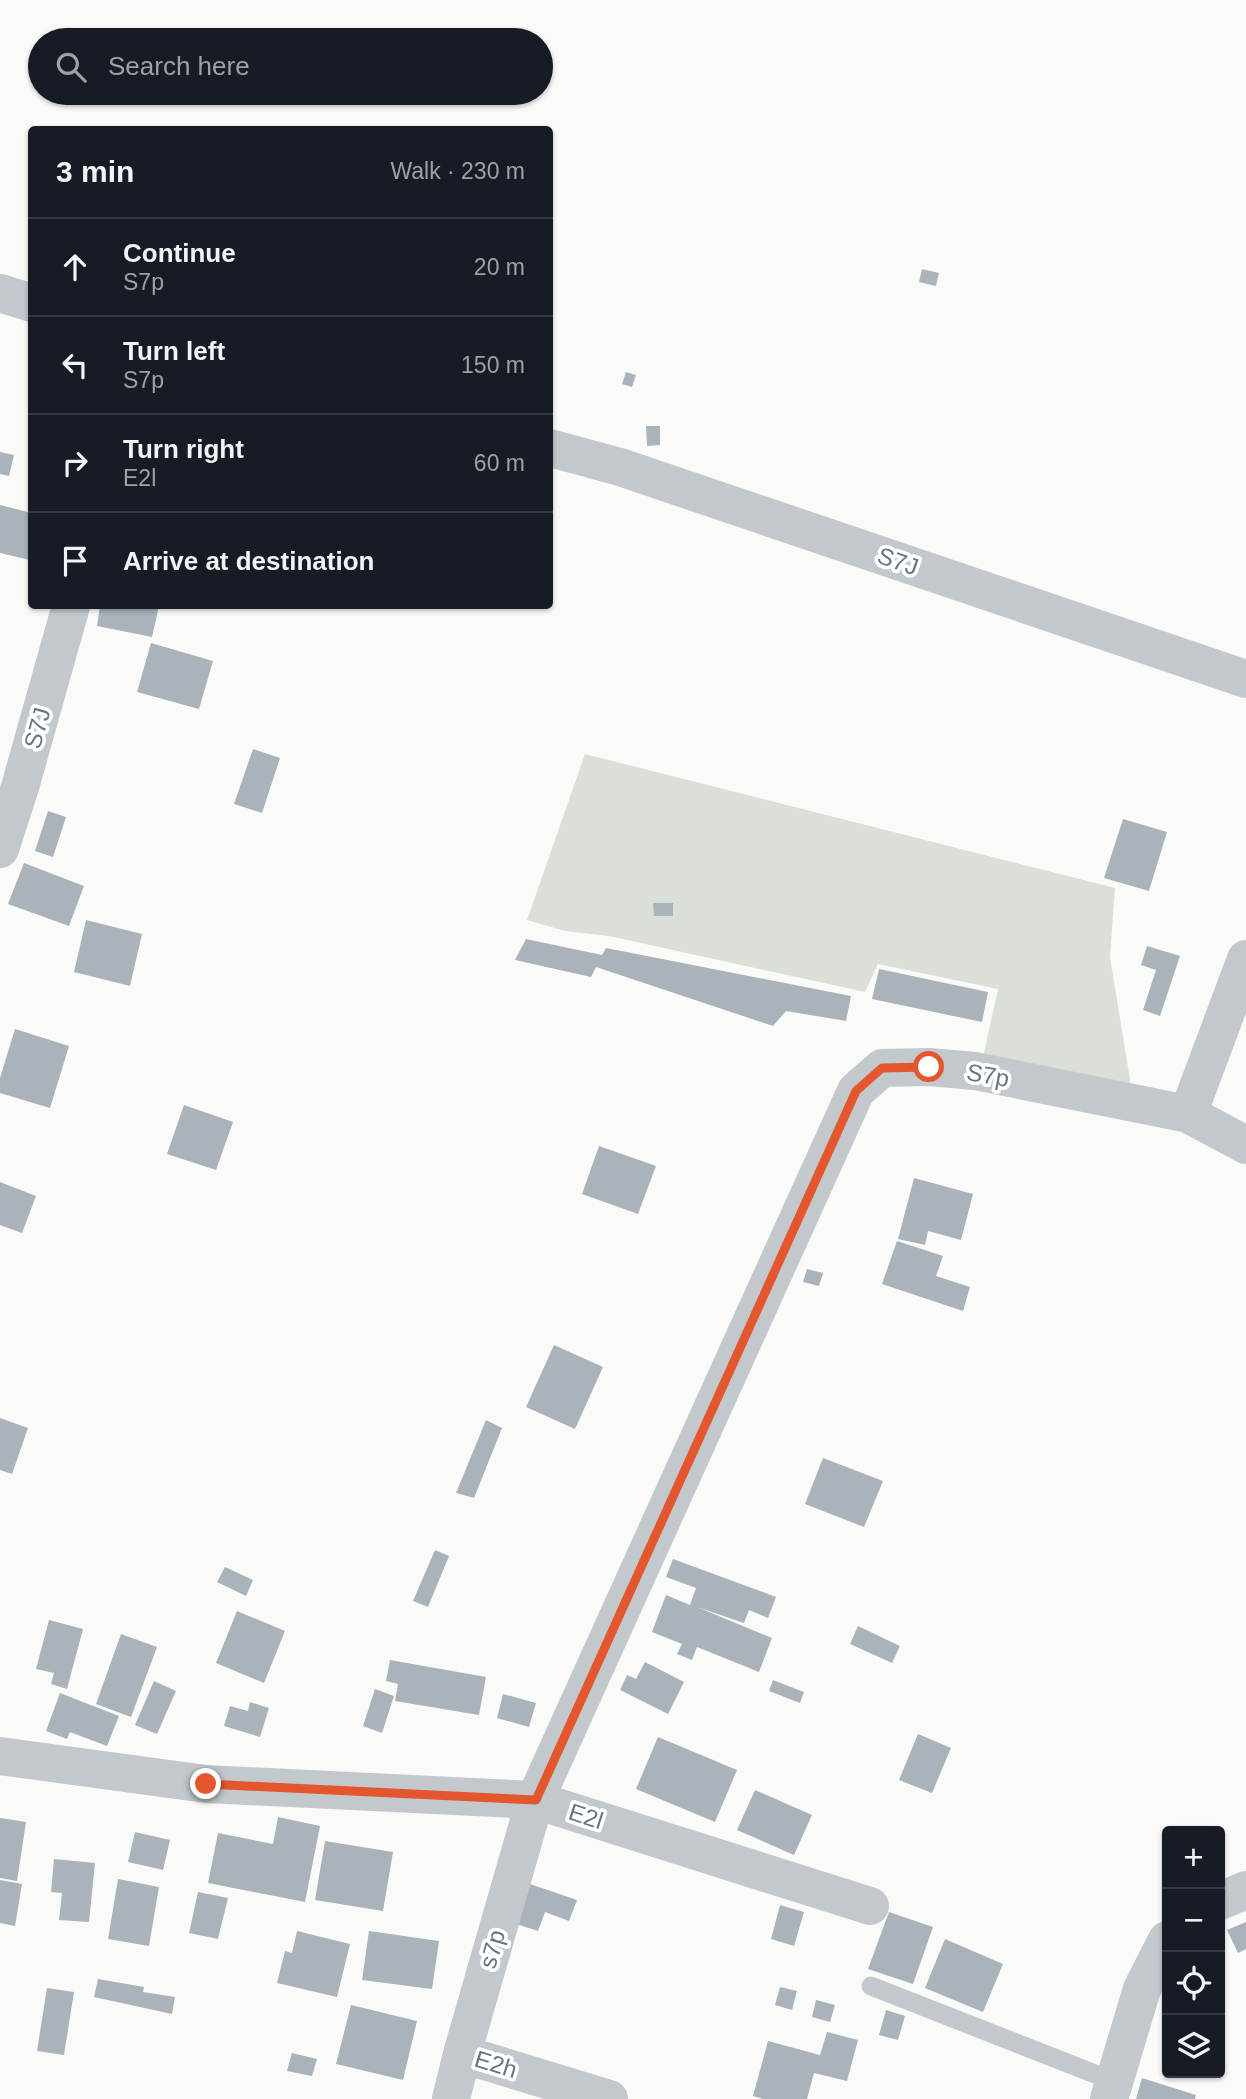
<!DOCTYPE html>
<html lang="en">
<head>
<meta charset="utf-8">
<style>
	body { margin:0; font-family:Arial,sans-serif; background:#20242c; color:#f1f3f6 }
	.controls { position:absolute; right:21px; bottom:21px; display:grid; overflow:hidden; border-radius:7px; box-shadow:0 2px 5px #0004 }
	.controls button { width:63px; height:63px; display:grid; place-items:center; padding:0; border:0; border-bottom:2px solid #363941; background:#171b24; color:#f1f3f6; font:35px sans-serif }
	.stop { position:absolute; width:21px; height:21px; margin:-16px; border:5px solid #e4572e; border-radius:50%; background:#fff }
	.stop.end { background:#e4572e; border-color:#fff; box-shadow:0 2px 7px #0008 }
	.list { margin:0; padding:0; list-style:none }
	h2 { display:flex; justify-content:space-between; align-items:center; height:91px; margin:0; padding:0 28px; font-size:30px }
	h2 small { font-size:23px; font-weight:400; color:#9ea1a6 }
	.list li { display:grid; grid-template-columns:46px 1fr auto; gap:21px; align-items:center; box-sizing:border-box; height:98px; padding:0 28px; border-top:2px solid #363941 }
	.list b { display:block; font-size:26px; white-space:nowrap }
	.list p { margin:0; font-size:23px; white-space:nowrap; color:#9ea1a6 }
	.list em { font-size:23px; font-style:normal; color:#9ea1a6 }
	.icon { flex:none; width:38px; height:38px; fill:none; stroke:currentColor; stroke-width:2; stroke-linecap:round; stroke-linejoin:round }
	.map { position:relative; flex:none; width:1246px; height:2099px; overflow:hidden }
	.search { position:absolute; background:#171b24; box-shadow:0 2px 5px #0004; left:28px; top:28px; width:525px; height:77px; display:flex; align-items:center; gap:18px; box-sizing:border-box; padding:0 24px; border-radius:38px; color:#9ea1a6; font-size:26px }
	.panel { position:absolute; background:#171b24; box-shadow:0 2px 5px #0004; left:28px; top:126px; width:525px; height:483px; border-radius:7px }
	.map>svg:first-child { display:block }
</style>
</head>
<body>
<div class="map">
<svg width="1246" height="2099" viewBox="0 0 1246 2099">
	<rect width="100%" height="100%" fill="#fafaf8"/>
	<!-- green -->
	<path fill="#dadfd7" d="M585,754L1115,888L1110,957L1131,1086L983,1057L998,989L878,964L865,992L609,936L565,931L527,920Z"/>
	<!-- building -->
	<path fill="#aab3b9" d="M922,269L939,273L936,286L919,282Z
		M626,372L636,375L632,387L622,384Z
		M646,426H660V445L647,446Z
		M0,452L14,455L9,476L0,474Z
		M0,505L32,513L30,560L0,553Z
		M100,606H159L152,637L97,626Z
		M151,643L213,661L199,709L137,692Z
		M253,749L280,758L262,813L234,804Z
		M48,811L66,817L53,857L35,851Z
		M1123,819L1167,832L1149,891L1104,878Z
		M24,863L84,886L69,926L8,904Z
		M653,903H673V916H654Z
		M86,920L142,934L130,986L74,972Z
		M526,939L602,955L606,948L851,996L846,1021L786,1011L773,1026L596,967L591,977L515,960Z
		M1147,946L1180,956L1160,1016L1143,1010L1156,970L1141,965Z
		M879,969L988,992L982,1022L872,999Z
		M15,1029L69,1046L50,1108L0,1093V1078Z
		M184,1105L233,1122L216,1170L167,1154Z
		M599,1146L656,1166L638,1214L582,1194Z
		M914,1178L973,1194L961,1240L928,1231L925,1245L898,1239Z
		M0,1182L36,1196L22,1233L0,1225Z
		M897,1241L943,1256L936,1276L970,1287L963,1311L882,1284Z
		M807,1269L823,1273L819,1286L803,1282Z
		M554,1345L603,1367L575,1429L526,1407Z
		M0,1418L28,1428L12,1474L0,1470Z
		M486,1420L502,1428L474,1498L456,1493Z
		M823,1458L883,1481L864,1527L805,1504Z
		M435,1550L449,1556L428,1607L413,1601Z
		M673,1559L776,1597L768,1618L749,1610L744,1623L697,1607L772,1638L759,1672L697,1647L692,1660L677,1654L682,1644L652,1632L666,1595L690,1605L696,1588L666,1577Z
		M225,1567L253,1580L246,1596L217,1582Z
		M237,1611L285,1631L264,1683L216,1663Z
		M49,1620L83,1629L67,1689L51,1684L54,1673L36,1669Z
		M858,1626L900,1646L892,1663L850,1644Z
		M121,1634L157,1647L131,1717L96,1704Z
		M390,1660L486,1677L479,1715L395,1701L398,1684L386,1681Z
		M645,1662L684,1682L668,1714L620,1690L627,1675L636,1679Z
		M773,1680L804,1692L800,1703L769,1691Z
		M154,1681L176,1691L157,1734L135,1725Z
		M375,1689L394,1696L382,1733L363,1726Z
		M60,1693L119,1716L107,1746L70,1732L67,1739L46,1731Z
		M503,1694L536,1703L529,1727L497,1718Z
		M250,1702L269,1708L260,1737L224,1726L230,1706L248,1711Z
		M918,1734L951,1748L932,1793L899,1780Z
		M658,1737L737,1770L715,1822L636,1789Z
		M755,1790L812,1815L794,1855L737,1830Z
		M278,1817L320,1826L305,1902L208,1883L218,1833L273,1844Z
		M0,1818L26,1822L17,1881L0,1878Z
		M135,1832L170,1840L163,1870L128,1862Z
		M325,1841L393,1852L383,1911L315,1900Z
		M54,1859L95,1863L89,1922L59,1920L62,1893L51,1892Z
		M118,1879L159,1887L149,1946L108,1939Z
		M0,1880L22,1884L15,1926L0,1923Z
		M530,1884L577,1900L569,1921L545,1912L538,1931L516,1924Z
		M198,1892L228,1898L218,1939L189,1933Z
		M780,1905L804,1912L794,1946L771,1939Z
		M889,1912L933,1927L913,1984L868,1969Z
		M1246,1922V1949L1238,1953L1227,1930Z
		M297,1931L350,1944L337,1997L277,1983L285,1951L292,1953Z
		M369,1931L439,1941L432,1989L362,1980Z
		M945,1939L1003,1964L983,2012L925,1988Z
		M98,1979L144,1987L143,1992L175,1997L172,2014L94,1997Z
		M780,1987L797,1991L792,2010L775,2005Z
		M47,1988L74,1992L64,2055L37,2051Z
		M816,2000L835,2005L830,2022L812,2017Z
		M351,2005L417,2021L403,2080L336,2064Z
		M886,2010L905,2016L898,2040L879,2035Z
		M827,2032L858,2040L847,2081L814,2073L807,2099H763L753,2096L768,2041L820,2055Z
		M292,2053L317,2059L312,2076L287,2071Z
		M1142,2078L1196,2095L1195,2099H1136Z"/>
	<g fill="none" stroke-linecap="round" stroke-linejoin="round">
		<!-- service -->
		<path stroke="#c3c8cc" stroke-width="19" d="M871,1986L1113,2081"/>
		<!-- minor -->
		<path stroke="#c3c8cc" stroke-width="38" d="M0,293L32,303
			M550,448L620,467L1246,679
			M0,849L20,787L71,606
			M1246,959L1188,1114L1246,1145
			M0,1756L206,1784L535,1800L870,1906
			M1220,1901L1246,1890
			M462,2054L609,2099
			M451,2099L462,2054L535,1800L856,1091L882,1068L929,1067L975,1071L1188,1114
			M1109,2099L1142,1989L1167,1940"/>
	</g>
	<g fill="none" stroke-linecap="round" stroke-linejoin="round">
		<!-- route -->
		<path stroke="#e4572e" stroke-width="9" d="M206,1784L536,1800L856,1091L882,1068L929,1067"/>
	</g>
	<g text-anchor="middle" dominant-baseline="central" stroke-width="7" stroke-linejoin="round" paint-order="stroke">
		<!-- street labels -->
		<g font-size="24" fill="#657683" stroke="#fff">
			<text transform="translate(898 561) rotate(19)">S7J</text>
			<text transform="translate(37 728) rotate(-74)">S7J</text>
			<text transform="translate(988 1075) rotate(10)">S7p</text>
			<text transform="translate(586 1816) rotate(18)">E2l</text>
			<text transform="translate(492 1949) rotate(-74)">s7p</text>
			<text transform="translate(496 2064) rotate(17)">E2h</text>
		</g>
	</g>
</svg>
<div class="controls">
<button>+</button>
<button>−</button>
<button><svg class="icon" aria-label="locate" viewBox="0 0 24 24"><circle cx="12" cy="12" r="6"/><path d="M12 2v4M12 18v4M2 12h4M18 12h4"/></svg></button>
<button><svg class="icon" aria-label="layers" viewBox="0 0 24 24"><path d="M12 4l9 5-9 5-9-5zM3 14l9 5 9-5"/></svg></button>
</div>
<div class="stop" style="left:929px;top:1067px"></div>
<div class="stop end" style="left:206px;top:1784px"></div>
<div class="search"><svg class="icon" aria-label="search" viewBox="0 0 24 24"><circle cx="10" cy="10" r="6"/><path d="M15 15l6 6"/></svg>Search here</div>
<section class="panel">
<h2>3 min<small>Walk · 230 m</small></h2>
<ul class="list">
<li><svg class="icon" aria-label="ahead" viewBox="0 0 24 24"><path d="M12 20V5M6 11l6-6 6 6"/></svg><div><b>Continue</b><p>S7p</p></div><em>20 m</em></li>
<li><svg class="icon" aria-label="left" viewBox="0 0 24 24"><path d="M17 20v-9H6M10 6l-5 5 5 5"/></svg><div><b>Turn left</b><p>S7p</p></div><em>150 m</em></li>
<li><svg class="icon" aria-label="right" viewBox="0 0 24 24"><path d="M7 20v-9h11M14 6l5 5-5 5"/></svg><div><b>Turn right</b><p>E2l</p></div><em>60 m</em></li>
<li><svg class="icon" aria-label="arrive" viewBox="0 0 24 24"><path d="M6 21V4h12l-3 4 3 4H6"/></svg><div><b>Arrive at destination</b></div></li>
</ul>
</section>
</div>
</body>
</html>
